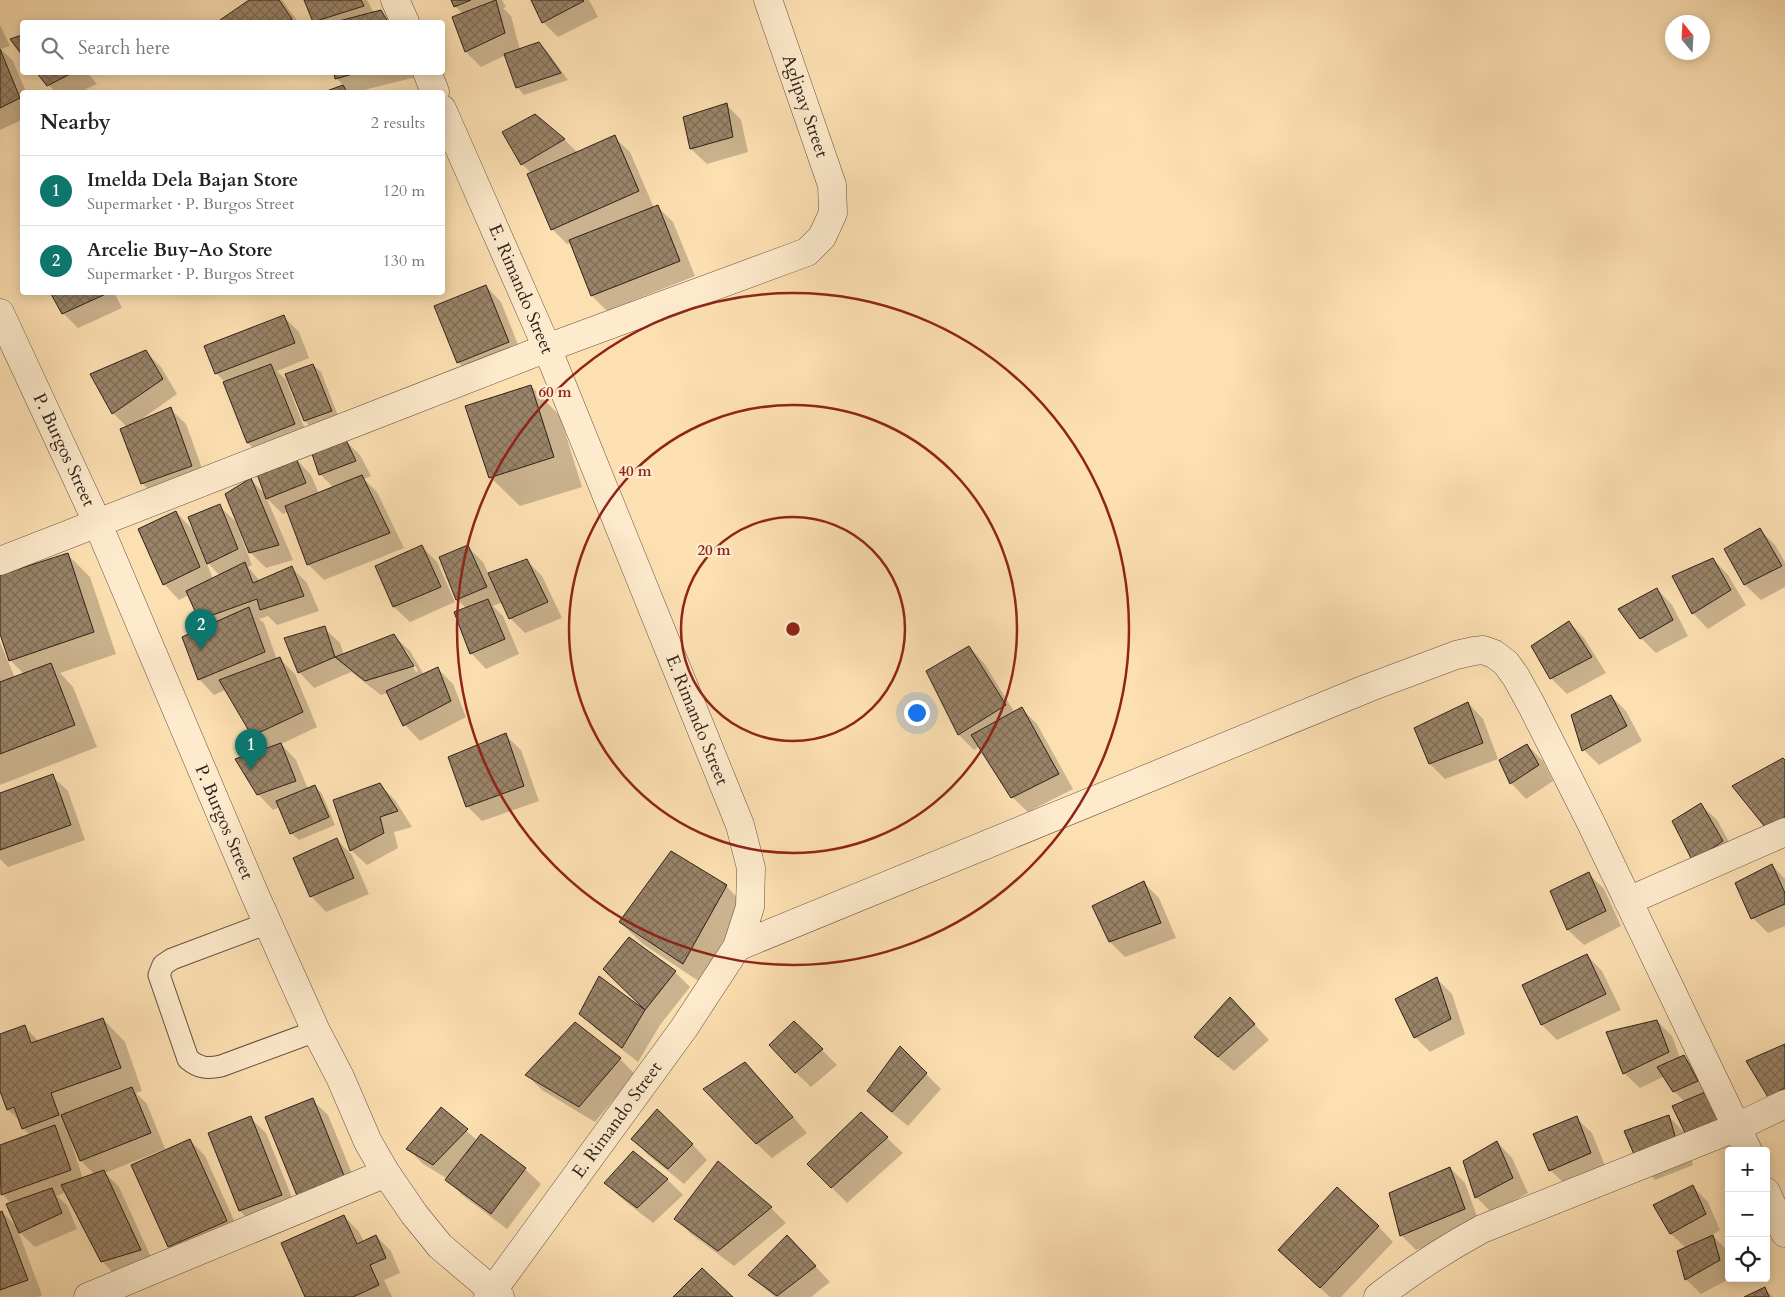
<!DOCTYPE html>
<html lang="en">
<head>
<meta charset="utf-8">
<style>
	body { margin:0; font-family:Cardo,serif; background:#f2f2f2; color:#222 }
	.controls { position:absolute; right:15px; bottom:15px; display:grid; overflow:hidden; border-radius:5px; box-shadow:0 2px 12px #0003 }
	.controls button { width:45px; height:45px; display:grid; place-items:center; padding:0; border:0; border-bottom:1px solid #e0e0e0; background:#fff; color:#222; font:25px sans-serif }
	.compass { position:absolute; left:1665px; top:15px; width:45px; height:45px; border-radius:50%; background:#fff; box-shadow:0 2px 12px #0003; rotate:342deg }
	.you { position:absolute; left:916px; top:712px; width:18px; height:18px; margin:-12px; border:4px solid #fff; border-radius:50%; background:#1a73e8; box-shadow:0 0 0 8px #1a73e833 }
	.badge { display:grid; place-items:center; width:32px; height:32px; border-radius:50%; background:#0f766e; color:#fff; font-size:16px; font-weight:700 }
	.pin { position:absolute; translate:-50% -41px; filter:drop-shadow(0 1px 2px #0008) }
	.pin::after { content:''; position:absolute; top:26px; width:18px; height:15px; background:inherit; clip-path:polygon(0 0,100% 0,50% 100%) }
	.list { margin:0; padding:0; list-style:none }
	h2 { display:flex; justify-content:space-between; align-items:center; height:65px; margin:0; padding:0 20px; font-size:21px }
	h2 small { font-size:16px; font-weight:400; color:#767676 }
	.list li { display:grid; grid-template-columns:32px 1fr auto; gap:15px; align-items:center; box-sizing:border-box; height:70px; padding:0 20px; border-top:1px solid #e0e0e0 }
	.list b { display:block; font-size:19px; white-space:nowrap }
	.list p { margin:0; font-size:16px; white-space:nowrap; color:#767676 }
	.list em { font-size:16px; font-style:normal; color:#767676 }
	.icon { flex:none; width:28px; height:28px; fill:none; stroke:currentColor; stroke-width:2; stroke-linecap:round; stroke-linejoin:round }
	.map { position:relative; flex:none; width:1785px; height:1297px; overflow:hidden }
	.search { position:absolute; background:#fff; box-shadow:0 2px 12px #0003; left:20px; top:20px; width:425px; height:55px; display:flex; align-items:center; gap:12px; box-sizing:border-box; padding:0 18px; border-radius:5px; color:#767676; font-size:19px }
	.panel { position:absolute; background:#fff; box-shadow:0 2px 12px #0003; left:20px; top:90px; width:425px; height:205px; border-radius:5px }
	.map>svg:first-child { display:block }
</style>
</head>
<body>
<div class="map">
<svg width="1785" height="1297" viewBox="0 0 1785 1297">
	<defs>
		<pattern id="building-cross-hatch" width="8" height="8" patternUnits="userSpaceOnUse" patternTransform="scale(1.25)"><rect width="8" height="8" fill="#9a8469"/><path d="M0 0l8 8M0 8l8-8" fill="none" stroke="#7e6c56"/></pattern>
	</defs>
	<rect width="100%" height="100%" fill="#fde0b2"/>
	<filter id="stains"><feTurbulence type="fractalNoise" baseFrequency=".004" numOctaves="4"/><feColorMatrix values="0 0 0 0 .2 0 0 0 0 .09 0 0 0 0 .02 0 0 0 .5 -.17"/></filter>
	<radialGradient id="worn" r=".72"><stop offset=".6" stop-color="#630" stop-opacity="0"/><stop offset="1" stop-color="#630" stop-opacity=".3"/></radialGradient>
	<!-- shadow -->
	<path fill="#0003" fill-rule="evenodd" d="M251,0H282L298,22H223L222,20Z
		M306,0H367L374,13L380,11L391,22H314Z
		M453,0H502L506,7L503,8L511,16L520,50L539,43L547,51L568,80L524,95L517,87L506,55L481,67L466,52L454,18L463,14L455,6Z
		M532,0H589L598,17L558,37L543,22Z
		M0,25L10,46L1,49L13,61L26,92H22V120L0,130Z
		M38,72H87L97,84L80,92H55Z
		M335,72H423L424,75L356,92H327L344,86L336,78Z
		M726,104L741,120L748,152L707,164L691,149L684,117Z
		M534,115L565,140L578,153L614,137L630,152L654,208L657,206L673,222L695,276L607,311L592,296L571,243L567,244L552,229L532,174L522,164Z
		M486,286L501,302L523,357L473,377L458,362Z
		M51,292H114L122,308L78,328L63,313Z
		M284,317L299,332L309,358L277,371L286,380L309,440L263,458L248,443L225,382L216,373Z
		M146,352L161,367L177,394L139,421L170,409L186,424L207,482L158,499L142,483L127,427L113,413Z
		M313,365L321,372L339,418L312,428L305,421L287,375Z
		M531,386L560,416L582,487L520,506L490,477Z
		M345,440L360,455L371,476L364,479L377,492L404,548L324,580L308,564L289,511L283,514L267,499L293,560L266,568L250,552V479L266,495L296,459L311,475L319,494L334,488L320,474Z
		M219,506L235,521L252,565L248,567L260,581L292,568L307,583L319,611L277,625L268,616L259,619L264,623L277,660L280,659L295,674L317,727L281,744L296,760L308,789L315,786L322,794L335,825L299,840L291,833L280,807L273,810L258,794L267,749L253,735L227,689L214,695L199,679L207,627L200,620L189,595L179,600L164,584L176,512L195,532ZM206,561L220,576L213,579Z
		M1760,530L1775,545L1785,562V587L1761,600L1745,585L1725,549Z
		M422,547L437,562L455,602L410,622L394,607L377,566Z
		M468,547L483,562L489,575L527,561L542,576L562,618L525,633L510,618L503,602L493,606L503,616L519,654L486,669L471,653L467,609L457,599Z
		M67,554L90,577L116,654L60,673L73,687L97,747L0,785V642L15,678L24,674L10,660L0,631V577Z
		M1713,559L1728,575L1746,605L1708,629L1693,613L1674,576Z
		M1657,589L1672,605L1688,636L1656,653L1641,638Z
		M1569,622L1584,638L1606,673L1567,694L1551,678L1533,647Z
		M324,628L340,643L344,655L394,636L410,651L424,675L438,669L453,684L466,717L420,741L405,725L388,693L381,695L351,672L314,688L299,672ZM403,651H406L418,671L416,672Z
		M969,647L984,663L1015,713L1022,709L1037,724L1073,789L1028,812L1012,797L980,746L974,750L959,735L927,671Z
		M1611,696L1626,711L1642,741L1599,765L1584,750Z
		M1468,703L1483,719L1498,759L1445,779L1430,764Z
		M505,735L521,750L539,801L482,821L467,806Z
		M1527,745L1543,761L1553,781L1526,799L1511,783Z
		M52,776L68,791L85,840L8,867L0,859V794Z
		M380,785L395,800L412,827L394,832L398,848L367,865L351,850Z
		M1701,805L1717,820L1737,856L1709,877Z
		M337,840L352,855L369,894L326,912L311,896Z
		M1772,865L1785,879V926L1768,933L1753,918Z
		M1589,874L1604,889L1621,926L1584,945L1568,930L1552,892Z
		M1144,883L1159,898L1176,938L1125,957L1110,942L1093,906Z
		M726,886L749,909L706,986L643,944L620,922Z
		M1587,955L1602,971L1621,1010L1557,1040L1542,1025L1524,985Z
		M605,969L675,972L690,987L660,1025L638,1062L596,1029L581,1013L600,978L645,1011L646,1010Z
		M1437,979L1452,994L1465,1034L1430,1052L1415,1037Z
		M1245,1014L1269,1040L1234,1071L1211,1052L1196,1037Z
		M103,1019L125,1042L142,1091L136,1093L147,1104L165,1149L105,1173L119,1187L155,1266L117,1277L102,1261L66,1192L57,1196L67,1205L77,1229L35,1247L18,1231L42,1295L38,1297H0V1213L2,1212L18,1228L11,1203L2,1194L0,1189V1146L30,1135L23,1128L21,1122L8,1110L0,1087V1035L25,1027L39,1042ZM73,1141L81,1161L95,1175L83,1179L71,1142Z
		M1657,1021L1672,1036L1680,1058L1684,1056L1699,1072L1709,1091L1685,1102L1674,1091L1665,1076L1640,1088L1624,1073Z
		M794,1022L837,1065L811,1087L795,1072Z
		M900,1048L941,1089L908,1126L883,1106L868,1091Z
		M620,1059L635,1074L595,1122L542,1090L527,1075Z
		M760,1079L807,1133L772,1158L756,1143Z
		M312,1100L328,1115L360,1193L314,1212Z
		M441,1109L477,1140L525,1169L541,1184L507,1229L462,1195L448,1179L423,1164L408,1149Z
		M1668,1116L1684,1132L1693,1165L1655,1180L1640,1165Z
		M250,1118L266,1133L297,1210L255,1226L240,1211L209,1134Z
		M1576,1118L1592,1133L1606,1168L1566,1185L1550,1170Z
		M887,1138L903,1153L847,1203L809,1164Z
		M633,1139L692,1144L707,1160L684,1184L648,1155Z
		M190,1140L205,1156L241,1236L184,1261L169,1246Z
		M1497,1142L1512,1158L1528,1193L1492,1213L1476,1197L1465,1162Z
		M633,1153L668,1180L683,1195L653,1223L621,1198L606,1183Z
		M718,1163L771,1208L786,1223L734,1266L691,1234L676,1218Z
		M1450,1168L1465,1183L1480,1225L1416,1250L1401,1235Z
		M1693,1187L1708,1202L1720,1230L1712,1235L1728,1251L1729,1278H1731L1701,1294L1686,1279V1248L1671,1234L1655,1206Z
		M344,1216L359,1232L364,1242L376,1236L391,1251L400,1273L384,1280L392,1297H307Z
		M1378,1226L1393,1242L1341,1297H1330L1295,1265Z
		M802,1252L830,1282L811,1297H775L750,1275Z
		M1765,1289L1773,1297H1747Z"/>
	<!-- building -->
	<path fill="url(#building-cross-hatch)" stroke="#2f211a" d="M249,0H279L292,19L287,22H222L220,20Z
		M304,0H361L364,6L313,22Z
		M451,0H471L454,7Z
		M496,0L505,33L465,52L452,17Z
		M531,0H583L584,1L542,23Z
		M381,10L388,22H335Z
		M22,35V55L10,39Z
		M539,42L561,73L516,88L504,54Z
		M0,49L20,98L0,108Z
		M36,72H74L47,86Z
		M334,72H360L335,79Z
		M343,85L347,92H324Z
		M727,103L733,137L690,149L683,117Z
		M535,114L565,139L521,165L502,132Z
		M615,135L639,191L551,230L527,174Z
		M658,205L680,261L591,296L569,240Z
		M486,285L509,342L457,363L434,306Z
		M50,292H107L108,293L62,314Z
		M284,315L295,343L215,374L204,346Z
		M146,350L163,379L112,414L90,374Z
		M271,364L295,424L247,443L223,382Z
		M313,364L332,411L304,421L285,374Z
		M531,385L554,457L489,478L465,406Z
		M171,407L192,466L141,484L120,429Z
		M345,438L356,461L319,475L312,454Z
		M296,458L306,483L266,499L257,474Z
		M362,475L390,533L307,565L285,506Z
		M251,478L279,545L249,553L225,494Z
		M220,504L238,549L207,564L188,517Z
		M176,511L200,567L163,585L138,529Z
		M1760,528L1782,566L1744,585L1724,549Z
		M422,545L441,587L393,607L375,566Z
		M468,545L487,587L456,600L439,557Z
		M68,553L94,632L9,661L0,634V575Z
		M1713,558L1731,590L1692,614L1672,576Z
		M527,559L548,602L509,619L488,573Z
		M245,562L253,583L292,566L304,596L260,610L257,599L199,620L186,591Z
		M1657,588L1673,620L1640,639L1618,609Z
		M488,599L505,639L470,654L454,612Z
		M249,607L265,652L198,680L182,637Z
		M1569,621L1592,657L1550,679L1531,646Z
		M325,626L335,657L298,673L284,638Z
		M394,634L414,666L365,681L335,657Z
		M969,646L1006,705L958,735L926,671Z
		M280,657L303,712L252,736L219,680Z
		M51,663L75,725L0,754V682Z
		M438,667L451,701L403,726L386,691Z
		M1611,695L1627,726L1582,751L1571,715Z
		M1468,702L1483,743L1429,764L1414,728Z
		M1022,707L1059,774L1011,798L971,735Z
		M506,733L524,786L466,807L448,757Z
		M281,743L296,781L257,795L235,759Z
		M1527,744L1539,765L1510,784L1499,760Z
		M1783,758L1785,760V823L1765,827L1732,786Z
		M53,774L71,825L0,850V793Z
		M380,783L398,811L380,817L384,833L350,851L333,800Z
		M315,785L329,817L290,834L276,801Z
		M1701,803L1723,841L1693,862L1672,821Z
		M337,838L354,878L310,897L293,858Z
		M671,851L727,885L683,964L619,922Z
		M1772,864L1785,893V904L1751,919L1735,883Z
		M1589,872L1606,911L1567,930L1550,891Z
		M1144,881L1161,923L1109,942L1092,906Z
		M629,937L676,971L645,1010L603,969Z
		M1587,954L1606,994L1541,1025L1522,985Z
		M599,976L645,1010L622,1048L579,1014Z
		M1437,977L1451,1019L1414,1038L1395,999Z
		M1230,997L1255,1024L1218,1057L1194,1037Z
		M103,1018L121,1068L51,1093L59,1115L22,1129L14,1107L7,1110L0,1091V1034L25,1025L31,1043Z
		M1657,1020L1669,1052L1623,1074L1606,1032Z
		M794,1021L823,1049L795,1073L769,1045Z
		M575,1022L621,1058L579,1107L525,1075Z
		M1785,1044V1088L1768,1097L1746,1061Z
		M900,1046L927,1073L892,1112L867,1091Z
		M1684,1055L1698,1081L1673,1092L1657,1067Z
		M745,1062L793,1117L756,1144L703,1089Z
		M132,1087L151,1133L80,1161L61,1115Z
		M1715,1088L1725,1121L1687,1137L1672,1106Z
		M313,1098L345,1178L298,1198L265,1117Z
		M441,1107L468,1129L433,1165L406,1149Z
		M657,1109L693,1144L668,1169L631,1139Z
		M861,1112L888,1137L831,1188L807,1164Z
		M1669,1115L1679,1150L1639,1166L1624,1131Z
		M251,1116L282,1195L239,1211L208,1133Z
		M1577,1116L1591,1153L1549,1171L1533,1134Z
		M55,1125L71,1170L1,1195L0,1145Z
		M481,1134L526,1168L491,1214L445,1180Z
		M190,1139L227,1221L168,1247L131,1165Z
		M1497,1141L1513,1178L1475,1198L1463,1161Z
		M633,1151L668,1179L637,1208L604,1183Z
		M718,1161L772,1207L718,1251L674,1219Z
		M1450,1167L1465,1209L1400,1236L1389,1193Z
		M104,1170L141,1250L101,1262L61,1185Z
		M1693,1185L1706,1214L1670,1234L1653,1205Z
		M1337,1187L1379,1226L1320,1288L1278,1250Z
		M52,1188L62,1213L19,1233L6,1204Z
		M2,1211L28,1280L0,1290V1212Z
		M344,1215L357,1244L376,1235L386,1258L370,1265L379,1285L353,1297H305L281,1243Z
		M787,1235L816,1266L777,1296L748,1275Z
		M1713,1235L1720,1260L1685,1280L1677,1251Z
		M702,1268L733,1297H673Z
		M1765,1287L1769,1297H1744Z"/>
	<g fill="none" stroke-linecap="round" stroke-linejoin="round">
		<!-- service casing -->
		<g stroke="#625140" stroke-width="23">
			<path id="service" d="M268,923L172,959L163,965L159,975L188,1059C199,1068 207,1069 221,1066L316,1031"/>
		</g>
		<!-- minor casing -->
		<g stroke="#625140" stroke-width="29">
			<path id="minor" d="M395,0L405,22
				M427,72L435,92
				M442,109L547,348L740,825L751,868L750,907L737,947L684,1028L488,1297
				M0,313L97,522L255,895L316,1031L340,1077L368,1142L386,1173L414,1214L440,1246L500,1297
				M0,561L547,348L807,252L822,237L833,213L832,185L768,0
				M1628,901L1785,832
				M737,947L1368,688L1456,655L1474,651L1483,650L1494,654L1506,663L1516,677L1532,706L1591,823L1748,1151
				M1766,1192L1785,1233
				M88,1297L386,1173
				M1378,1297C1411,1271 1445,1249 1482,1229L1737,1127L1785,1104"/>
		</g>
		<!-- service -->
		<use href="#service" stroke="#feebcd" stroke-width="21"/>
		<!-- minor -->
		<use href="#minor" stroke="#feebcd" stroke-width="28"/>
	</g>
	<!-- distance rings -->
	<g fill="none" stroke="#8f2418" stroke-width="2.5">
		<circle cx="793" cy="629" r="112"/>
		<circle cx="793" cy="629" r="224"/>
		<circle cx="793" cy="629" r="336"/>
	</g>
	<g text-anchor="middle" dominant-baseline="central" stroke-width="5" stroke-linejoin="round" paint-order="stroke">
		<!-- street labels -->
		<g font-size="18" fill="#2f211a" stroke="#feebcd">
			<text transform="translate(805 106) rotate(71)">Aglipay Street</text>
			<text transform="translate(521 289) rotate(67)">E. Rimando Street</text>
			<text transform="translate(64 450) rotate(65)">P. Burgos Street</text>
			<text transform="translate(697 720) rotate(68)">E. Rimando Street</text>
			<text transform="translate(224 822) rotate(67)">P. Burgos Street</text>
			<text transform="translate(617 1120) rotate(-54)">E. Rimando Street</text>
		</g>
	</g>
	<circle cx="793" cy="629" r="8" fill="#8f2418" stroke="#feebcd" stroke-width="2.5"/>
	<g font-size="15" text-anchor="middle" font-weight="bold" fill="#8f2418" stroke="#feebcd" stroke-width="5" stroke-linejoin="round" paint-order="stroke">
		<text x="555" y="397">60 m</text>
		<text x="635" y="476">40 m</text>
		<text x="714" y="555">20 m</text>
	</g>
	<rect width="100%" height="100%" filter="url(#stains)"/>
	<rect width="100%" height="100%" fill="url(#worn)"/>
</svg>
<div class="controls">
<button>+</button>
<button>−</button>
<button><svg class="icon" aria-label="locate" viewBox="0 0 24 24"><circle cx="12" cy="12" r="6"/><path d="M12 2v4M12 18v4M2 12h4M18 12h4"/></svg></button>
</div>
<svg class="compass" viewBox="-18 -18 36 36"><path d="M0-13l5 13h-10z" fill="#e53935"/><path d="M0 13l5-13h-10z" fill="#767676"/></svg>
<div class="you"></div>
<div class="pin badge" style="left:251px;top:770px">1</div>
<div class="pin badge" style="left:201px;top:650px">2</div>
<div class="search"><svg class="icon" aria-label="search" viewBox="0 0 24 24"><circle cx="10" cy="10" r="6"/><path d="M15 15l6 6"/></svg>Search here</div>
<section class="panel">
<h2>Nearby<small>2 results</small></h2>
<ul class="list">
<li><span class="badge">1</span><div><b>Imelda Dela Bajan Store</b><p>Supermarket · P. Burgos Street</p></div><em>120 m</em></li>
<li><span class="badge">2</span><div><b>Arcelie Buy-Ao Store</b><p>Supermarket · P. Burgos Street</p></div><em>130 m</em></li>
</ul>
</section>
</div>
</body>
</html>
